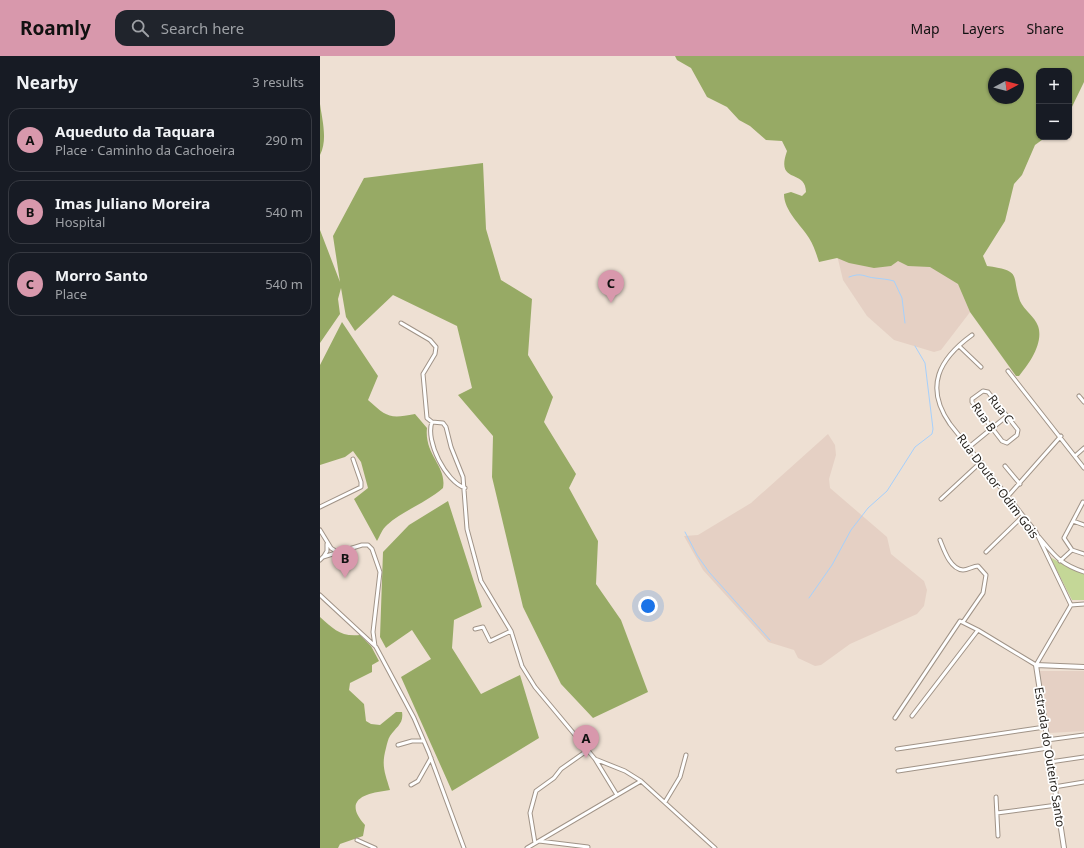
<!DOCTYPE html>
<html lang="en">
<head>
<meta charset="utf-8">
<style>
	body { margin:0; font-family:"Noto Sans",sans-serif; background:#20242c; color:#f1f3f6 }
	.controls { position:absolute; right:12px; top:12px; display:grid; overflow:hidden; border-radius:8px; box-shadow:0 1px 3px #0004 }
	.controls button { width:36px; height:36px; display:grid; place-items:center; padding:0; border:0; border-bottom:1px solid #363941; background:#171b24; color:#f1f3f6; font:20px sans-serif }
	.compass { position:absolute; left:668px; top:12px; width:36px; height:36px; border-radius:50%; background:#171b24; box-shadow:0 1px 3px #0004; rotate:83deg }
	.you { position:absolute; left:328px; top:550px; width:14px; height:14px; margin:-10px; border:3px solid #fff; border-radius:50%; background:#1a73e8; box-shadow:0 0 0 6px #1a73e833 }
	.badge { display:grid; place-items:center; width:26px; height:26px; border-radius:50%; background:#d898ac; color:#111; font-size:13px; font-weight:700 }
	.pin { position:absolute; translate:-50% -33px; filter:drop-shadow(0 1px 2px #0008) }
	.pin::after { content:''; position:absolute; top:21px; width:14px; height:12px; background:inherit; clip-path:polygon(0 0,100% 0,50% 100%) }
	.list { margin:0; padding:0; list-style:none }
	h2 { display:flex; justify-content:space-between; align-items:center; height:52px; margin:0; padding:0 16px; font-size:17px }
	h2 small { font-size:13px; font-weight:400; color:#9ea1a6 }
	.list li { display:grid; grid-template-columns:26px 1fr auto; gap:12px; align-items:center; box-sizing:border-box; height:64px; margin:0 8px 8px; padding:0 8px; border:1px solid #363941; border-radius:12px }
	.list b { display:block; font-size:15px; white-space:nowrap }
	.list p { margin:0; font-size:13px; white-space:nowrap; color:#9ea1a6 }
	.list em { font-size:13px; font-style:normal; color:#9ea1a6 }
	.icon { flex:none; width:22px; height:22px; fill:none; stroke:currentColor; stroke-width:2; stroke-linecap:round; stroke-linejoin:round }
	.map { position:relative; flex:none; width:764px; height:792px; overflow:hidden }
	header { display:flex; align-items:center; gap:24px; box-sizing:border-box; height:56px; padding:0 20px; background:#d898ac; color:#111 }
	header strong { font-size:19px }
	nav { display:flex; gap:22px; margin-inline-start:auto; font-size:14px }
	.search { width:280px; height:36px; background:#20242c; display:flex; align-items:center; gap:10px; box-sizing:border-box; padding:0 14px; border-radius:12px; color:#9ea1a6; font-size:15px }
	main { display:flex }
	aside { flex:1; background:#171b24 }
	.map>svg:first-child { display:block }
</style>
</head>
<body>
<header>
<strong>Roamly</strong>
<div class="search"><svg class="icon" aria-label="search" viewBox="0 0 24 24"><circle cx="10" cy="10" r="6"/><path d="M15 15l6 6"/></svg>Search here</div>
<nav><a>Map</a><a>Layers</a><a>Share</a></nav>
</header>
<main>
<aside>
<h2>Nearby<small>3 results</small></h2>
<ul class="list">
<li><span class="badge">A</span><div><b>Aqueduto da Taquara</b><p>Place · Caminho da Cachoeira</p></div><em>290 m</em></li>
<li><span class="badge">B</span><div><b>Imas Juliano Moreira</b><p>Hospital</p></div><em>540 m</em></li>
<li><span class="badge">C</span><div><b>Morro Santo</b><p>Place</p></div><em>540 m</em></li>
</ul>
</aside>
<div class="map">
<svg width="764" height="792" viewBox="0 0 764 792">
	<rect width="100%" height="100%" fill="#eee0d3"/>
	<!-- industrial -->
	<path fill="#e5d0c4" d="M538,173L634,215L657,247L621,294L614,296L574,284L547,260L523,224L517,199Z
		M508,378L515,389L516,399L509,423L510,432L567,481L571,498L604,525L607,534L604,550L597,558L530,588L501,609L495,610L478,602L474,594L448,586L383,514L364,480L378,479L431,447Z
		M720,615H764V675L730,677Z"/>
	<!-- green -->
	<path fill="#c4d797" d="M730,501L751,513L764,517V544H752Z"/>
	<!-- forest -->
	<path fill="#97aa65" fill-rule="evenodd" d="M355,0H764V26L749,57V15H719V81H726L715,89L702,119L694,128L685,165L663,200L667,210C703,215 691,219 700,245C704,254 715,261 718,270C724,287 709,308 699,320H696L650,256L638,228L610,211L588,210L578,205L571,210L554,212L529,207L517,202L499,206C496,197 494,190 489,182C481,169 464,155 464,138L471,136L482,140L486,136C486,112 455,129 467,95L462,85L446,84L430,70L419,64L407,51L387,41L371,12L357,4ZM674,18H698V42H674Z
		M0,48C2,63 8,84 0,99Z
		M163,107L166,173L181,224L212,243L208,299L233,341L224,366L256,418L249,432L278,485L276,528L301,564L328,636L273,662L241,628L203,551L172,421L173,380L138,339L152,332L137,270L73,239L35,275L26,261L21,232L18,243L20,258L0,287V174L20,226L13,180L44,122Z
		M22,266L58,320L48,344C67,361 69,363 95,358L107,372C104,399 127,410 123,432C106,447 82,455 67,469C62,473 60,480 57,485L34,443L48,432L41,406L33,395L25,401L0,409V309Z
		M128,445L162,551L134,564L132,592L161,638L200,619L219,682L132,735L81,621L111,603L92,574L66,592L60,581L63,496L89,469Z
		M0,561C14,573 20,581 40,579L51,590L59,605L52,609V616L30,627L29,634L44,648L46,665L51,668L60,669L76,656H82C84,668 76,671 70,680C68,683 67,688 66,692C61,710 65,717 70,734C48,737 21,742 45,769L43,780L20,788L18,792H0Z"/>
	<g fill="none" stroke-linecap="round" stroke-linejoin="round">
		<!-- stream -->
		<path stroke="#a6d0fc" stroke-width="1" d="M529,221C542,216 544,221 555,222C562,223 567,223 574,225L582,242L585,267
			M365,476L377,499L389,516L450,584
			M489,542L512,509L531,474L548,452L567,435L595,391L612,378L613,373L605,307L595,290"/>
		<!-- street casing -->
		<g stroke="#a09387" stroke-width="5">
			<path id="street" d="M81,267L110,284L116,291L115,298L103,318L107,362L112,366L123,367L126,371L131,391L143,421L147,473L161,525L191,575L202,610L215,631L275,703L305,715L321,725L395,792
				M639,290L661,311
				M688,315L764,412
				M663,335L668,336L698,374L697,379L687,387L682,385L652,346V343Z
				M759,340L764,346
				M112,366C105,385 126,426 145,432
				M649,391L687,360
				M755,400L764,392
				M685,410L700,428
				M688,440L741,380
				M621,443L661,406
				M763,446L744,482L752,494L764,498
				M0,451L41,431V426L33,403
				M753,465L764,469
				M0,474L11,492L17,496
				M719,481C735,500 740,508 764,516
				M620,484C624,494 630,513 643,514C648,514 653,510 658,510L666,519L663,537L643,566
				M666,496L703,460
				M4,500L7,495V488
				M0,504L3,501L42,489H48L52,493L60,516L53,576L55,590
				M740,505L752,494
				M0,539L56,591L94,662L109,697L144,792
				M751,549L764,548
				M155,573L163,571L170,585L191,575
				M592,660L658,574
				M575,662L640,565L658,574L716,609L751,549L716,476L630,368C604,331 619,303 652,279
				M727,684L764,679
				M78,689L92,685H103
				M577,693L725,671
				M275,703L297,739
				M730,706L764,701
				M578,715L728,692
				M91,729L98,725L111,702
				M734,731L764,726
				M676,741L678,780
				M345,746L360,721L366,699
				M677,757L737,749
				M37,784L55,792
				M219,785L268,791
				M215,787L210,757L216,735L234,722L241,713L268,694
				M207,792L321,725"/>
		</g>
		<!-- secondary casing -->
		<g stroke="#a09387" stroke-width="6">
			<path id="secondary" d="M744,792L716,609L764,611"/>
		</g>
		<!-- street -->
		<use href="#street" stroke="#fff" stroke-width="3"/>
		<!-- secondary -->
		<use href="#secondary" stroke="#fff" stroke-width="4"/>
	</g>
	<g text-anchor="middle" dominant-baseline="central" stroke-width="3.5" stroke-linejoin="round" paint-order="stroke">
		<!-- street labels -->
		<g font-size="12" fill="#221e19" stroke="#fff">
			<text transform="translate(681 353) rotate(52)">Rua C</text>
			<text transform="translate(664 361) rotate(55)">Rua B</text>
			<text transform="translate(678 430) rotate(53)">Rua Doutor Odim Gois</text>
			<text transform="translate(730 701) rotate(81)">Estrada do Outeiro Santo</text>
		</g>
	</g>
</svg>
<div class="controls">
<button>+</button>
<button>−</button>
</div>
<svg class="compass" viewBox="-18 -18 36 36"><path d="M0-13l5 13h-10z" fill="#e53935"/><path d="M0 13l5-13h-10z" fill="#9ea1a6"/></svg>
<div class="you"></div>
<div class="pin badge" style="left:266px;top:702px">A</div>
<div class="pin badge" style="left:25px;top:522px">B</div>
<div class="pin badge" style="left:291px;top:247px">C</div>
</div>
</main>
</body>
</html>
